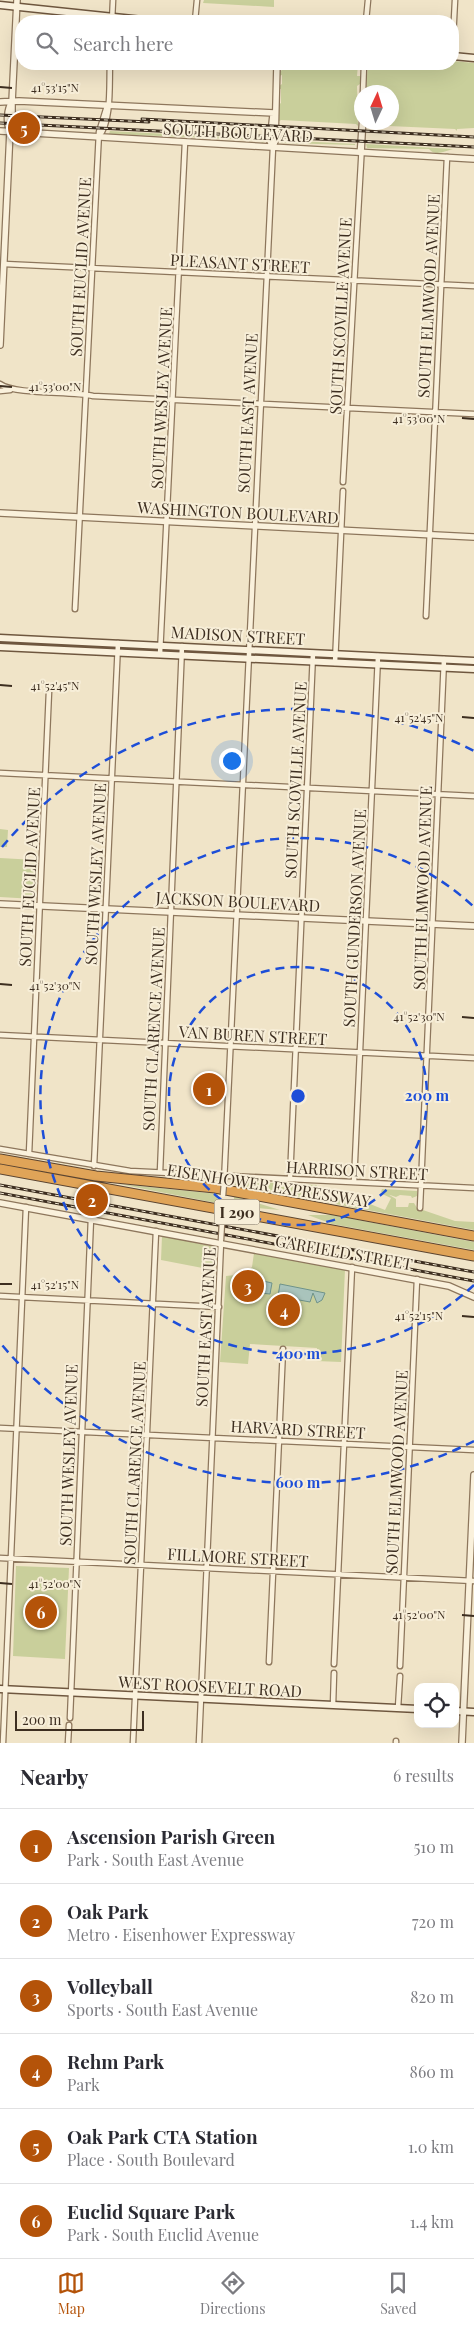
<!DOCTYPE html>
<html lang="en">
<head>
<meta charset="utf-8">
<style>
	body { margin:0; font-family:"Playfair Display",serif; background:#f2f2f3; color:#2b2b33 }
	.controls { position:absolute; right:15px; bottom:15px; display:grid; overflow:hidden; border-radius:10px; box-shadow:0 5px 20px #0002 }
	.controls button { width:45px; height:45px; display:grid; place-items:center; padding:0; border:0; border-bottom:1px solid #e1e1e2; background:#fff; color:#2b2b33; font:25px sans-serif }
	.compass { position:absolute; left:354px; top:85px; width:45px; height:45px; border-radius:50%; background:#fff; box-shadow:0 5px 20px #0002; rotate:4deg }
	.scale { position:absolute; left:15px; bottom:12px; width:129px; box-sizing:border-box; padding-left:5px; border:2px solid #3d2e20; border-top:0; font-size:14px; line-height:18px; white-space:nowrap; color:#3d2e20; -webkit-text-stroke:4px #f7eed8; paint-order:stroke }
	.you { position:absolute; left:231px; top:760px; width:18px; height:18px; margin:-12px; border:4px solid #fff; border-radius:50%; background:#1a73e8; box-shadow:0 0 0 8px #1a73e833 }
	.badge { display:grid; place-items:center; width:32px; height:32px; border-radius:50%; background:#b45309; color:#fff; font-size:16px; font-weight:700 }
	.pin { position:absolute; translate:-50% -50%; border:2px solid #fff; box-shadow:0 1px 5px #0006 }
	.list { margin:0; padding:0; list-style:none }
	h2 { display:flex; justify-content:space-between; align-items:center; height:65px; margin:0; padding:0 20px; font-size:21px }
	h2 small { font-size:16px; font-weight:400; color:#7c7c81 }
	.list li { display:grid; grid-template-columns:32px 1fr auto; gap:15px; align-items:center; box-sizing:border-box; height:75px; padding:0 20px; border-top:1px solid #e1e1e2 }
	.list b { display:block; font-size:19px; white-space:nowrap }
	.list p { margin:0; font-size:16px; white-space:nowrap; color:#7c7c81 }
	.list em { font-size:16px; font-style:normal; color:#7c7c81 }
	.icon { flex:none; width:28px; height:28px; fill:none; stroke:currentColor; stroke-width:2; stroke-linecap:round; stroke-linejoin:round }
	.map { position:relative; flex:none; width:474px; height:1743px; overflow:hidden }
	.search { position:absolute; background:#fff; box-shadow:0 5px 20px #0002; left:15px; right:15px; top:15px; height:55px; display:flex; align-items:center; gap:12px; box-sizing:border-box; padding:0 18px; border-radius:20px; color:#7c7c81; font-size:19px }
	.sheet { height:515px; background:#fff }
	nav { display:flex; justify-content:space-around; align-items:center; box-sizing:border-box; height:70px; border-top:1px solid #e1e1e2; background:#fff; font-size:14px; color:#7c7c81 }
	nav a { display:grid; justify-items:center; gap:2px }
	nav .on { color:#b45309 }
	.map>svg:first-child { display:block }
</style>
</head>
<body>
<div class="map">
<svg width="474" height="1743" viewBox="0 0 474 1743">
	<rect width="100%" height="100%" fill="#f0e4c8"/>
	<!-- green -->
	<path fill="#c9cf9b" d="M204,0H274V7L203,3Z
		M453,61L474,63V128L457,129V131L455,129L367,125L365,126V123L392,122V92H366L368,64H453Z
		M283,64H358L357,76H360V84L357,86L358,126L356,124L281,120L278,122L277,106L281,103V89H278L279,86L282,84V75L279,76V72L282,70Z
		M110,131L266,139V141L262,143L260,140L109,134Z
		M279,140L355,144V145L281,143Z
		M366,144L453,149C444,151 436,157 429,149L367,148Z
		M0,829L8,830L7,847H0Z
		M0,858L36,860L34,899L0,897Z
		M218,1078L222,1079L221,1097L197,1095V1082L218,1083Z
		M21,1155L108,1170L216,1177L218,1182C167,1175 115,1172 62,1163C49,1160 33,1159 21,1155Z
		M231,1181L317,1185L316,1193L322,1197L352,1199V1203L370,1204L385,1210L391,1198L380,1193H386L396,1199V1207H408L409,1203H414L417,1208L455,1221L474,1222V1230L229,1184Z
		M119,1184L218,1194L217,1203L206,1201Z
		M382,1189L417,1191V1196L412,1198L411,1196L400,1195L396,1197L381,1192Z
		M234,1196L280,1210L234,1206Z
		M308,1215H332L474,1242V1250L332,1224Z
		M162,1236L215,1247L213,1270L161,1260Z
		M254,1253L345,1269L341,1362L316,1361L317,1348L250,1344L248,1364L220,1362L226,1276L245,1274L252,1267Z
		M16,1566L69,1568L65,1659L13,1656Z"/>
	<!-- water -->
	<path fill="#a9c4bc" stroke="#6f938a" d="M263,1281L272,1283L270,1294L260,1293Z
		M280,1284L325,1293L322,1300L317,1303L313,1293L310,1302L278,1296Z"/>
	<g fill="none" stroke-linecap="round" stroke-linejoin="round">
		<!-- minor casing -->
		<g stroke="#8d765c" stroke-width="7">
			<path id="minor" d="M112,21L113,0
				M195,21L197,0
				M366,21L368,0
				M453,39L455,0
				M363,92L364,64
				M99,136C112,122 109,83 110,64
				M360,150L362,122
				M4,264L474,286
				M0,384C16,395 70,391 93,396L474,414
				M0,391L10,390
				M343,482L363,126L362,123
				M75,609L99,132L107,106
				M426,616L447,157
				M160,654L185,142
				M335,663L343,491
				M0,773L474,796
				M0,1035L474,1058
				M0,1149L130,1171L474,1188
				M29,1154L49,691
				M94,1166L118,643
				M160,1172L182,646
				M290,1179L313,653
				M354,1182L378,656
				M224,1183L273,147
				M420,1208L444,659
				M0,1296L219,1307
				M0,1428L474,1450
				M0,1558L474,1581
				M269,1662L283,1349
				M334,1664L352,1267
				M400,1666L417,1279
				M333,1705L334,1673
				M398,1708L400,1676
				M70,1718L91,1218
				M3,1743L26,1207
				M68,1743L69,1725
				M133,1743L156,1231
				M199,1743L221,1242
				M396,1743V1741"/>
		</g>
		<!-- tertiary casing -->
		<g stroke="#8d765c" stroke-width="8">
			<path id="tertiary" d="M0,102L19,101L274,113
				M0,131L474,159
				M10,131C6,123 7,109 12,102
				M273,147L275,141L277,64
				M273,147L270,141L273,115
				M0,345L10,131L12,127V102L17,0
				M0,513L474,537
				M0,904L474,926
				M0,1203L449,1286L474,1297
				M462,1743L474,1475"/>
		</g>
		<!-- secondary casing -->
		<g stroke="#6f573f" stroke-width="9">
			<path id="secondary" d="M0,5L152,21
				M453,56L474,58
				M0,638L474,661
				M0,647L474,669
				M0,1689L418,1709
				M455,1711L474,1712"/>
		</g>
		<!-- motorway casing -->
		<g stroke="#5b4430" stroke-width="11">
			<path id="motorway" d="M0,1159L96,1176L215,1188L474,1236
				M0,1169L474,1256"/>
		</g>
		<!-- minor -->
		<use href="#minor" stroke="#faf1dc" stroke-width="4.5"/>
		<!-- tertiary -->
		<use href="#tertiary" stroke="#faf1dc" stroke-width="5.5"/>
		<!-- secondary -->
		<use href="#secondary" stroke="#faf1dc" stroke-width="6"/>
		<!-- motorway -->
		<use href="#motorway" stroke="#e0a458" stroke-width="9"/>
		<!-- rail casing -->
		<g stroke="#3d2e20" stroke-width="3">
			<path id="rail" d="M0,115L149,122
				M142,119L474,137
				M0,123L474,147
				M0,1185L474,1272
				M0,1193L474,1281"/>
		</g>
		<!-- rail -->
		<use href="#rail" stroke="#f7eed8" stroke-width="1" stroke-dasharray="4" stroke-linecap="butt"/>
		<!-- minor-bridge casing -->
		<g stroke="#8d765c" stroke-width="7" stroke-linecap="butt">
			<path id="minor-bridge" d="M223,1195L224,1183
				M221,1240L223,1204"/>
		</g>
		<!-- minor-bridge -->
		<use href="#minor-bridge" stroke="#faf1dc" stroke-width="4.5"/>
	</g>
	<!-- ticks -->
	<path fill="none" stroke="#3d2e20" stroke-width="2" d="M0,87L12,88M0,386L12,387M462,418L474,419M0,685L12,686M462,717L474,718M0,984L12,985M462,1017L474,1018M0,1284H12M462,1316L474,1317M0,1583L12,1584M462,1615L474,1616"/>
	<!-- distance rings -->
	<g fill="none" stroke="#1d4ed8" stroke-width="2.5" stroke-dasharray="9 6">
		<circle cx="298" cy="1096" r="129"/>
		<path d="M474 1285A258 258 0 1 1 474 907"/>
		<path d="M474 1441A387 387 0 0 1 2 1345M2 847A387 387 0 0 1 474 751"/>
	</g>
	<g text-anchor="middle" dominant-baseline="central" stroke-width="4" stroke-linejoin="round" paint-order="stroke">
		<!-- shield labels -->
		<rect fill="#f7eed8" stroke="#756857" stroke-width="1" x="214.5" y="1199.5" width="45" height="25" rx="4"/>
		<g font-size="15" font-weight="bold" fill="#3d2e20">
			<text x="237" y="1212">I 290</text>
		</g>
		<!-- street labels -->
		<g font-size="16" fill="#3d2e20" stroke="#f7eed8">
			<text transform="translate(238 132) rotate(3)">SOUTH BOULEVARD</text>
			<text transform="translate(240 263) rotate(3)">PLEASANT STREET</text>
			<text transform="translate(80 267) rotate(-87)">SOUTH EUCLID AVENUE</text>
			<text transform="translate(428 296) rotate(-87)">SOUTH ELMWOOD AVENUE</text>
			<text transform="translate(340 316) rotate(-87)">SOUTH SCOVILLE AVENUE</text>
			<text transform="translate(161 398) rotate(-87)">SOUTH WESLEY AVENUE</text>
			<text transform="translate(247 413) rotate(-87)">SOUTH EAST AVENUE</text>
			<text transform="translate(238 512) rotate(3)">WASHINGTON BOULEVARD</text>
			<text transform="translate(238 635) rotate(3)">MADISON STREET</text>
			<text transform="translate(295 780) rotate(-87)">SOUTH SCOVILLE AVENUE</text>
			<text transform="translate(95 874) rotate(-87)">SOUTH WESLEY AVENUE</text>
			<text transform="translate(29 877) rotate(-87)">SOUTH EUCLID AVENUE</text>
			<text transform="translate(422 888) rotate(-88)">SOUTH ELMWOOD AVENUE</text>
			<text transform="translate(238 901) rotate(3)">JACKSON BOULEVARD</text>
			<text transform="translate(354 918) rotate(-87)">SOUTH GUNDERSON AVENUE</text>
			<text transform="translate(153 1029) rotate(-87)">SOUTH CLARENCE AVENUE</text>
			<text transform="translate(253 1035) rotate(3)">VAN BUREN STREET</text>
			<text transform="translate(357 1170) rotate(3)">HARRISON STREET</text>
			<text transform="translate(269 1185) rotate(9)">EISENHOWER EXPRESSWAY</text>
			<text transform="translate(344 1252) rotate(10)">GARFIELD STREET</text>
			<text transform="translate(205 1327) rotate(-87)">SOUTH EAST AVENUE</text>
			<text transform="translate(298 1429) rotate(3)">HARVARD STREET</text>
			<text transform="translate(68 1455) rotate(-88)">SOUTH WESLEY AVENUE</text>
			<text transform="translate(134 1463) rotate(-87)">SOUTH CLARENCE AVENUE</text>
			<text transform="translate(396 1472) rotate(-87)">SOUTH ELMWOOD AVENUE</text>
			<text transform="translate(238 1557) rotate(3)">FILLMORE STREET</text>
			<text transform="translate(210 1686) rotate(3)">WEST ROOSEVELT ROAD</text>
		</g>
	</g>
	<g font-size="12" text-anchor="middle" fill="#3d2e20" stroke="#f7eed8" stroke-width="4" stroke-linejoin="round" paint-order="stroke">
		<text x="55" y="92">41°53'15"N</text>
		<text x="55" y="391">41°53'00"N</text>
		<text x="419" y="423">41°53'00"N</text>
		<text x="55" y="690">41°52'45"N</text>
		<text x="419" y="722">41°52'45"N</text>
		<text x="55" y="990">41°52'30"N</text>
		<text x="419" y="1021">41°52'30"N</text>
		<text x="55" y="1289">41°52'15"N</text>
		<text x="419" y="1320">41°52'15"N</text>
		<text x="55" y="1588">41°52'00"N</text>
		<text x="419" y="1619">41°52'00"N</text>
	</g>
	<circle cx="298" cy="1096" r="8" fill="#1d4ed8" stroke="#f7eed8" stroke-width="2.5"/>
	<g font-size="15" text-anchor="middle" font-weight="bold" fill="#1d4ed8" stroke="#f7eed8" stroke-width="4" stroke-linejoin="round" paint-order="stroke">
		<text x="427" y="1101">200 m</text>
		<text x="298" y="1359">400 m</text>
		<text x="298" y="1488">600 m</text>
	</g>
</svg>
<div class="controls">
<button><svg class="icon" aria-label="locate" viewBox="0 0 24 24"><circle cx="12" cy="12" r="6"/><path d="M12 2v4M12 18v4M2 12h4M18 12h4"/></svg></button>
</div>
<svg class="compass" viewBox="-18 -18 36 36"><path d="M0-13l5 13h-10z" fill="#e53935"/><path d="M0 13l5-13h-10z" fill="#7c7c81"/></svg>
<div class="scale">200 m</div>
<div class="you"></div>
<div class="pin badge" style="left:209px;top:1089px">1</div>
<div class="pin badge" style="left:92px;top:1200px">2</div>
<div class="pin badge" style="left:248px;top:1286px">3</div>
<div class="pin badge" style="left:284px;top:1310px">4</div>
<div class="pin badge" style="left:24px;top:128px">5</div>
<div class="pin badge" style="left:41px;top:1612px">6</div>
<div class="search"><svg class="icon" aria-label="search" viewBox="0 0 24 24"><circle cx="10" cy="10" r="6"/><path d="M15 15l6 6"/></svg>Search here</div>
</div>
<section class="sheet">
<h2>Nearby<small>6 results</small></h2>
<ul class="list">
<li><span class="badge">1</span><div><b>Ascension Parish Green</b><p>Park · South East Avenue</p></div><em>510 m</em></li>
<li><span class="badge">2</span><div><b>Oak Park</b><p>Metro · Eisenhower Expressway</p></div><em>720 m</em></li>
<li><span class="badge">3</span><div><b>Volleyball</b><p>Sports · South East Avenue</p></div><em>820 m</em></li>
<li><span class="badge">4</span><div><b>Rehm Park</b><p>Park</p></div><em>860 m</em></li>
<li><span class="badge">5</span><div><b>Oak Park CTA Station</b><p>Place · South Boulevard</p></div><em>1.0 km</em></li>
<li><span class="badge">6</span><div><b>Euclid Square Park</b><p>Park · South Euclid Avenue</p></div><em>1.4 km</em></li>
</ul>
</section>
<nav>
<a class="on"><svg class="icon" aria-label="map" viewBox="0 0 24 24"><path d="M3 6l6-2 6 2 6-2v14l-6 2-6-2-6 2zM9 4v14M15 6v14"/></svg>Map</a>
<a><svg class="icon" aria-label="directions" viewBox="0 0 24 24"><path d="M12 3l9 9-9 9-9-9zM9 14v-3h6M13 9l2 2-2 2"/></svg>Directions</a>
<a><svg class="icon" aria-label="saved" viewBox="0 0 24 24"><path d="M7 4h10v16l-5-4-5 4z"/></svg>Saved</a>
</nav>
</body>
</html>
